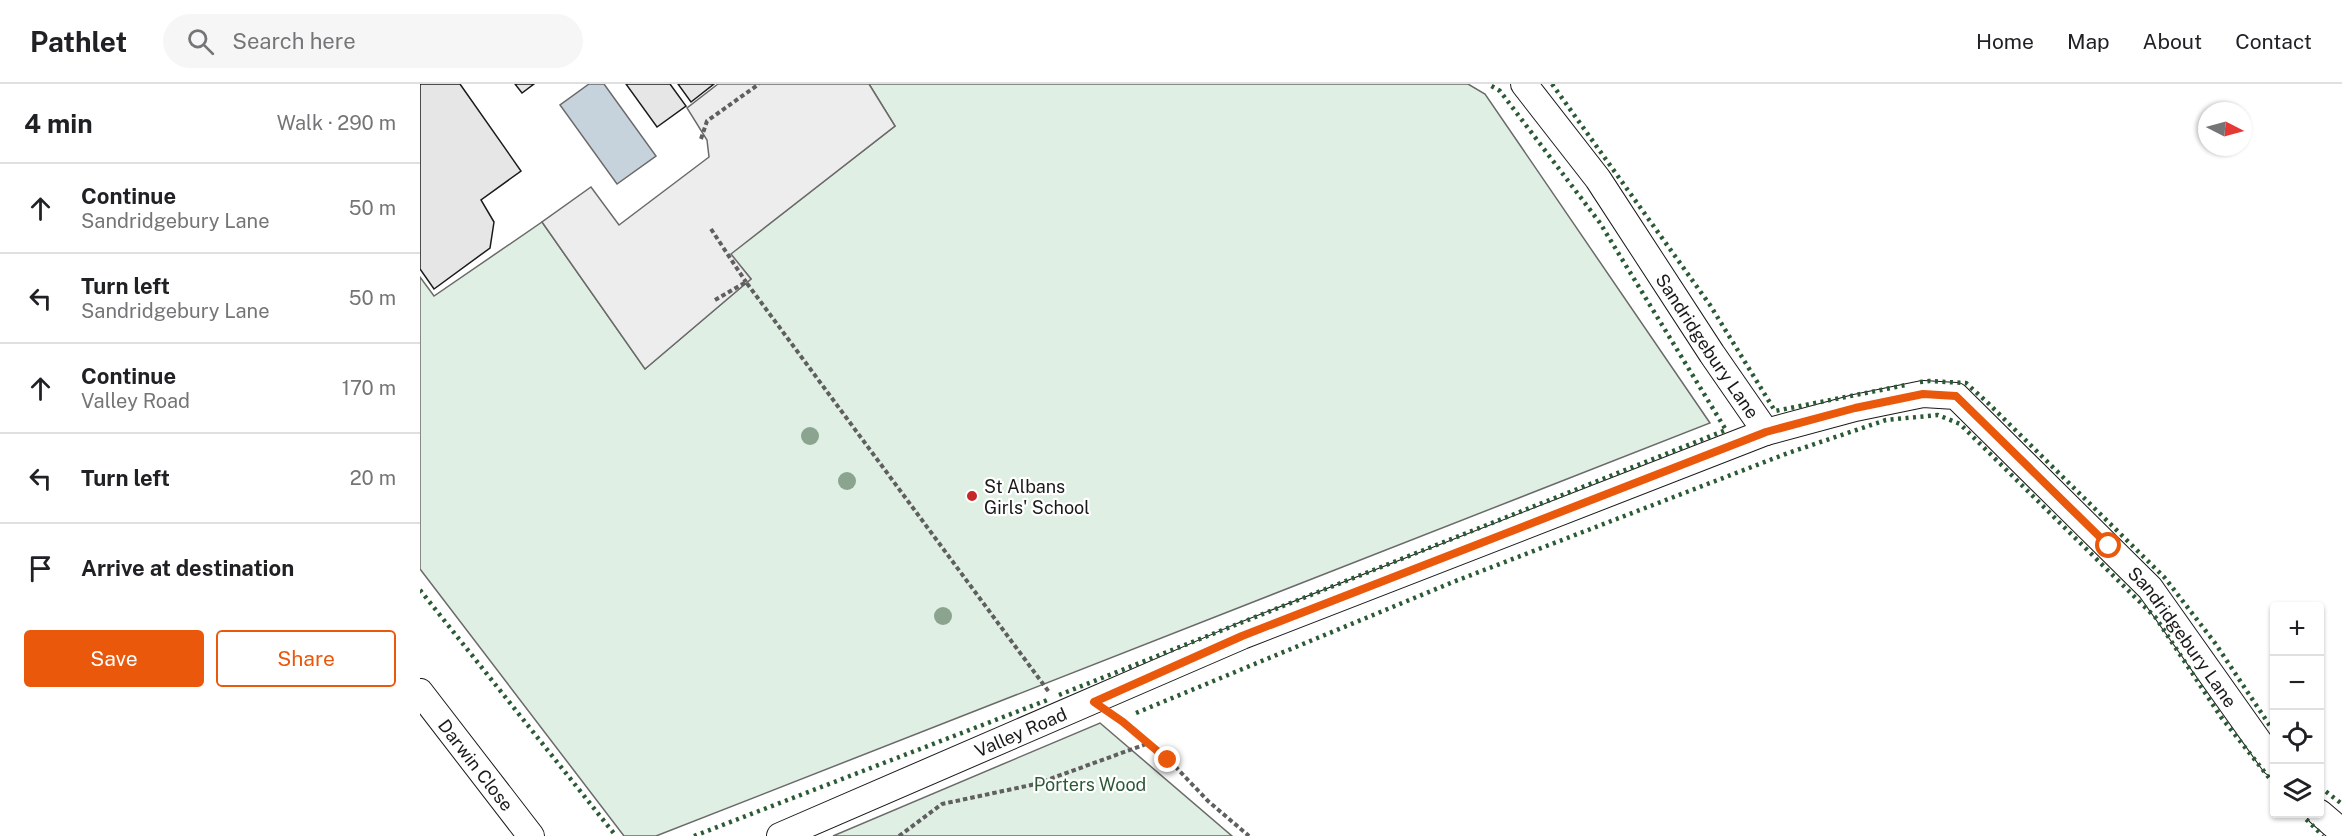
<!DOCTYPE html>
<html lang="en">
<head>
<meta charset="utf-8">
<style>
	body { margin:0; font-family:"Public Sans",sans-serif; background:#f6f6f6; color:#202124 }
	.controls { position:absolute; right:18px; bottom:18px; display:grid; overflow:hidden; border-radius:6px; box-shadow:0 2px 4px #0004 }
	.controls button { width:54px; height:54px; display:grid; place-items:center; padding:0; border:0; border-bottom:2px solid #e0e0e0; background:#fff; color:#202124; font:30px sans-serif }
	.compass { position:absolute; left:1778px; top:18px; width:54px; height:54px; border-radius:50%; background:#fff; box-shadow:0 2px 4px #0004; rotate:96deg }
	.stop { position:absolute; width:18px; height:18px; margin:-14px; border:4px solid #ea580c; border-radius:50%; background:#fff }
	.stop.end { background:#ea580c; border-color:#fff; box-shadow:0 2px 6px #0008 }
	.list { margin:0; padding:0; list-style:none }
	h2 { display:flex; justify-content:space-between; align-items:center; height:78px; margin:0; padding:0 24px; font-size:26px }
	h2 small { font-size:20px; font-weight:400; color:#757577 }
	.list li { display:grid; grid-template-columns:39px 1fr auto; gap:18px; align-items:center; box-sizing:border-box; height:90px; padding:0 24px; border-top:2px solid #e0e0e0 }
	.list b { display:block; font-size:22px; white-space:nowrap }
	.list p { margin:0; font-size:20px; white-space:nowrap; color:#757577 }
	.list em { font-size:20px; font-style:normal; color:#757577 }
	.actions { display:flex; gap:12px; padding:18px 24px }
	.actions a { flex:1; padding:14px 0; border:2px solid #ea580c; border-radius:6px; text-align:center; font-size:21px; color:#ea580c }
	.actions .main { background:#ea580c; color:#fff }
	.icon { flex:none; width:33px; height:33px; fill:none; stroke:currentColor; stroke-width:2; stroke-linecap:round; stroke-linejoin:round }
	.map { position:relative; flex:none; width:1922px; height:752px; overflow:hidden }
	header { display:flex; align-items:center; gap:36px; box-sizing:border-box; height:84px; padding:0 30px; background:#fff; border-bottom:2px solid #e0e0e0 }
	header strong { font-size:28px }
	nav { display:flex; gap:33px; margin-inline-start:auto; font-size:21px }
	.search { width:420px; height:54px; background:#f6f6f6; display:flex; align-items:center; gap:15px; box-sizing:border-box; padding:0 21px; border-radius:33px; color:#757577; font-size:22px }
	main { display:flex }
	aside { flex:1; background:#fff }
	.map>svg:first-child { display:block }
</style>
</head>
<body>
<header>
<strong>Pathlet</strong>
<div class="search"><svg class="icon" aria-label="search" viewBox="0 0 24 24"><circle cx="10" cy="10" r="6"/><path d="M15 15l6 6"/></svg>Search here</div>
<nav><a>Home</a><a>Map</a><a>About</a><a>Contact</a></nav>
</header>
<main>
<aside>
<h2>4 min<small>Walk · 290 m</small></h2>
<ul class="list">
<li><svg class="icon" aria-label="ahead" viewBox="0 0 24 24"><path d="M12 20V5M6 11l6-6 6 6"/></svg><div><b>Continue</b><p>Sandridgebury Lane</p></div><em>50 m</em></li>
<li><svg class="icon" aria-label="left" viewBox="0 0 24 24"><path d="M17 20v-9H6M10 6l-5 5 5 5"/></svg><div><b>Turn left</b><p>Sandridgebury Lane</p></div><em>50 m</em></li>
<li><svg class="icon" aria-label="ahead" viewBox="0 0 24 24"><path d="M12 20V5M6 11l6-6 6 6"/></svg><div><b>Continue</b><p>Valley Road</p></div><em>170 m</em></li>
<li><svg class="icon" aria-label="left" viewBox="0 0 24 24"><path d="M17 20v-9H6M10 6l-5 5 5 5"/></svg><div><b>Turn left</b></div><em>20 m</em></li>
<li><svg class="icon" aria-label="arrive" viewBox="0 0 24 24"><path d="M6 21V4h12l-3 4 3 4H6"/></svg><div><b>Arrive at destination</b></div></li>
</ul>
<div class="actions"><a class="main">Save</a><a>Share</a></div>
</aside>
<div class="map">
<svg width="1922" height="752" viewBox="0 0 1922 752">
	<rect width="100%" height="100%" fill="#fff"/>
	<!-- green -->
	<path fill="#e0efe3" stroke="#6a6a6a" stroke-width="1.5" d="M449,0H1048L1065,10L1290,339L236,752H204L0,485V193L14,212L122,138L225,285L331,195L310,170L475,42Z
		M680,639L812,752H413Z"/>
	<!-- parking -->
	<path fill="#ededed" stroke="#6a6a6a" stroke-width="1.5" d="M298,0H449L475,42L311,170L331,195L225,285L122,138L171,103L199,141L289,73L287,56L267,24Z"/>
	<!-- water -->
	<path fill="#c6d2dc" stroke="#6a6a6a" stroke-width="1.5" d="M169,0H184L236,72L197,100L140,21Z"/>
	<!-- building -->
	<path fill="#e6e6e6" stroke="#1a1a1a" stroke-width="1.5" d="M0,0H40L101,87L61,116L74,138L70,164L14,205L0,185Z
		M95,0H114L102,9Z
		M206,0H250L266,22L237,43Z
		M258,0H294L271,18Z"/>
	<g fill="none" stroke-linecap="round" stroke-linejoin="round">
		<!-- street casing -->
		<g stroke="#1a1a1a" stroke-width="28">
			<g id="street">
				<path id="s1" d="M1104,0L1178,95L1292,270L1346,348"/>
				<path id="s2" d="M0,608L111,752"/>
				<path d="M1900,729L1922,748"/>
				<path id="s3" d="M360,752L822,552L1346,348L1435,324L1503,310L1536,312L1730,504L1854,679"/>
			</g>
		</g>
		<!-- path -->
		<path stroke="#5f5f5f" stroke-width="4" stroke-dasharray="4.5 3" stroke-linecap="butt" d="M281,55L287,37L339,0
			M291,145L326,198
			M295,216L326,198L629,608
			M698,634L749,676L788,717L829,752
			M479,752L522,720L616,700L729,659"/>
		<!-- street -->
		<use href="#street" stroke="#fff" stroke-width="26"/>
		<!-- hedge -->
		<path stroke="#2b5a34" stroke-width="4.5" stroke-dasharray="3 4.5" stroke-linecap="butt" d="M1132,0L1290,221L1355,327L1486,301
			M1500,298L1509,297L1546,299L1568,319L1745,494L1795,559L1854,648
			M0,506L196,752
			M639,611L1306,346L1180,139L1080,7L1068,0
			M716,629L1033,498L1368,369L1466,336L1518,331L1540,340L1736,534L1801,633L1854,700
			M1900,703L1922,720
			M1881,730L1903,752
			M274,752L630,615"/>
	</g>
	<!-- trees -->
	<g fill="#8aa48f">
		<circle cx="390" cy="352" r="9"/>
		<circle cx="427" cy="397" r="9"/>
		<circle cx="523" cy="532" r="9"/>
	</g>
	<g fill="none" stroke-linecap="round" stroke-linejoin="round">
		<!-- route -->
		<path stroke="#ea580c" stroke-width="8" d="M748,676L703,638L674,618L822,552L1346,348L1435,324L1503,310L1536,312L1689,462"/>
	</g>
	<!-- markers -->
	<circle fill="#c62828" stroke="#fff" stroke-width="2" cx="552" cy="412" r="6"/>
	<g text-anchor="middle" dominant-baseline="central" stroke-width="4.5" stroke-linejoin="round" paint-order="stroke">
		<!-- street labels -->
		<g font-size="18" fill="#1a1a1a" stroke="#fff">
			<text stroke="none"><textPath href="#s1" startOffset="320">Sandridgebury Lane</textPath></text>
			<text stroke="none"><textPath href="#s3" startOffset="1592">Sandridgebury Lane</textPath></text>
			<text stroke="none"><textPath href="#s3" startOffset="262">Valley Road</textPath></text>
			<text stroke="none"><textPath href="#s2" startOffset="92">Darwin Close</textPath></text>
		</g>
		<!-- poi labels -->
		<g font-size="18" fill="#1a1a1a" stroke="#fff" text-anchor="start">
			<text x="564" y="402">St Albans<tspan x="564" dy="21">Girls' School</tspan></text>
		</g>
		<!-- park labels -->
		<g font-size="18" fill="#2b5a34" stroke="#fff">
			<text x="670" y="700">Porters Wood</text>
		</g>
	</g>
</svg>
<div class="controls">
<button>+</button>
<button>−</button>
<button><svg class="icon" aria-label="locate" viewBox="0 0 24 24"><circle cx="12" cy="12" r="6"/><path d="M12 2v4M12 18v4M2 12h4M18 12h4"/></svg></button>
<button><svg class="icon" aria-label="layers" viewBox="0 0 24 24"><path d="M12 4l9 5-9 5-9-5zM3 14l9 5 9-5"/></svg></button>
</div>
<svg class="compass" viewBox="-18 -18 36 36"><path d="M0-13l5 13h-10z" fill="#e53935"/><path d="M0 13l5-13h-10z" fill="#757577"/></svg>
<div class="stop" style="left:1689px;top:462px"></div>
<div class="stop end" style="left:748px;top:676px"></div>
</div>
</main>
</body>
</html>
